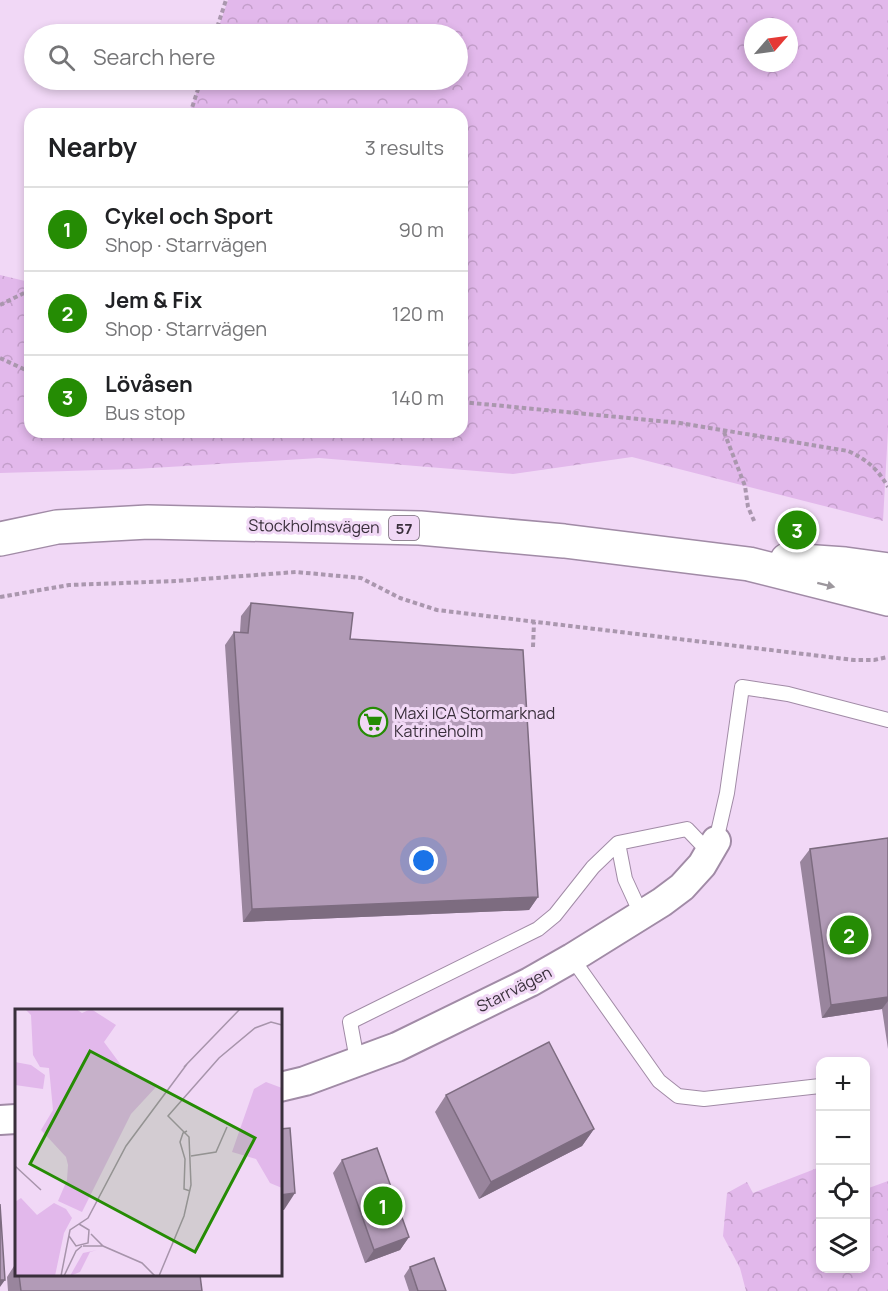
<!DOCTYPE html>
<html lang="en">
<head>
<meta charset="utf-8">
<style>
	body { margin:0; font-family:Manrope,sans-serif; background:#f6f6f6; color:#202124 }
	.controls { position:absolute; right:18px; bottom:18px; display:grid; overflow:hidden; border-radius:12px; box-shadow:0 3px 9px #0003 }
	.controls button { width:54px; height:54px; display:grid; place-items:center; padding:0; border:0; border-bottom:2px solid #e0e0e0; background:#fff; color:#202124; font:30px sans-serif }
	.compass { position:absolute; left:744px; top:18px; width:54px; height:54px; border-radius:50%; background:#fff; box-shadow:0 3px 9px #0003; rotate:62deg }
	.you { position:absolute; left:424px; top:861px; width:21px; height:21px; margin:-15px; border:4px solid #fff; border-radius:50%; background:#1a73e8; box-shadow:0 0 0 9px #1a73e833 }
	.badge { display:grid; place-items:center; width:39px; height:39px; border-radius:50%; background:#258c04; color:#fff; font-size:20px; font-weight:700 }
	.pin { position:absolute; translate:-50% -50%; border:3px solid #fff; box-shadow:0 2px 6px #0006 }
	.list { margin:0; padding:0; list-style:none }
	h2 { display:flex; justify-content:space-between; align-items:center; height:78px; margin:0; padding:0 24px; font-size:26px }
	h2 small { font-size:20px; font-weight:400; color:#757577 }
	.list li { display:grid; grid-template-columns:39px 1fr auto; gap:18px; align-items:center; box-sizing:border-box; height:84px; padding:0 24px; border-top:2px solid #e0e0e0 }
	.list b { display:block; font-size:22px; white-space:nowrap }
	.list p { margin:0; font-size:20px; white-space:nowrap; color:#757577 }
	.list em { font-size:20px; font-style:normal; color:#757577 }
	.icon { flex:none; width:33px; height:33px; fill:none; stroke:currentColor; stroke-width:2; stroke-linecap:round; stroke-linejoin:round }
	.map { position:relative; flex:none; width:888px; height:1291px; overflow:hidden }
	.search { position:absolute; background:#fff; box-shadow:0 3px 9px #0003; left:24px; top:24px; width:444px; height:66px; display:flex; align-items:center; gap:15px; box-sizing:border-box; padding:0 21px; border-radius:33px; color:#757577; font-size:22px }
	.panel { position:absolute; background:#fff; box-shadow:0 3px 9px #0003; left:24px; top:108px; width:444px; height:330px; border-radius:18px }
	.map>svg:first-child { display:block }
</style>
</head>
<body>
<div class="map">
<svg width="888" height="1291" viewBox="0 0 888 1291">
	<defs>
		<pattern id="forest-crowns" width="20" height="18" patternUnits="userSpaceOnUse" patternTransform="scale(1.5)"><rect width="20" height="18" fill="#e2b8eb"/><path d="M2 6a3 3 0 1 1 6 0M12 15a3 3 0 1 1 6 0" fill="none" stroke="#c39eca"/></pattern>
	</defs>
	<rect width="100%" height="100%" fill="#f1d8f6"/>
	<!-- forest -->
	<path fill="url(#forest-crowns)" fill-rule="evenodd" d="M228,0H888V430L883,521L632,457L513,474L319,458L135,469L0,473V275L25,281L30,279V432H462V114H189L201,80H458V34H216ZM753,27H789V63H753Z
		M820,1167V1268H866V1189L888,1181V1291H746L740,1268L723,1236L727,1193L747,1182L753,1193Z"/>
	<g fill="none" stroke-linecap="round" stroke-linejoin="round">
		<!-- lane casing -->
		<g stroke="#a18ba6" stroke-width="16">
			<path id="lane" d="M716,841L727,793L742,687L788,694L888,720
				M618,843L625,879L642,916
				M572,958L659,1081L678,1096L704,1099L820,1086
				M357,1060L350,1022L538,929L555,915L593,867L618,843L687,829L709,852"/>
		</g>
		<!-- street casing -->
		<g stroke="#a18ba6" stroke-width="32">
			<path id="street" d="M280,1087L305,1081L397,1047L530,982L572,958L662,902L682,887L702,865L716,841
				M0,1120L16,1119"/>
		</g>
		<!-- primary casing -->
		<g stroke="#a18ba6" stroke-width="36">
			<path id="primary" d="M0,539L57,527L148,522L420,528L564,541L749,564L888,599
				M787,560L845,564L888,570"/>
		</g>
		<!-- path -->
		<path stroke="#aa97ae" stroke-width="4" stroke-dasharray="4.5 3" stroke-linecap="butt" d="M215,34L226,0
			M190,114L201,80
			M0,305L30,290
			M0,358L30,372
			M462,402L680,423L848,451C866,459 878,469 888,487
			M724,432L745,486L748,507L755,523
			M0,597L69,585L176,581L296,572L361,578L400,598L437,610L854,660H874L888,657
			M533,647L534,622"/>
		<!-- lane -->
		<use href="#lane" stroke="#fff" stroke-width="14"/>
		<!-- street -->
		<use href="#street" stroke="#fff" stroke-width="28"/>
		<!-- primary -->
		<use href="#primary" stroke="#fff" stroke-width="33"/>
	</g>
	<!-- wall -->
	<path fill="#99859d" d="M251,603L350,639L538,897L529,910L243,922L225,645L234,632H240L241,616Z
		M888,838V1049L882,1009L822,1018L800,862L810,849Z
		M446,1095L594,1129L582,1146L479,1199L435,1112Z
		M342,1160L409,1237L400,1250L365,1263L333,1173Z
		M16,1263V1275H200L202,1291H8L7,1277Z
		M410,1267L446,1291H409L404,1276Z"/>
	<!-- shaded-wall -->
	<path fill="#7d6c80" d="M538,897L529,910L243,922L252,909Z
		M888,997V1001L882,1009L822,1018L831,1005Z
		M594,1129L582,1146L479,1199L491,1182Z
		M295,1193L284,1210H280V1195Z
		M409,1237L400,1250L365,1263L374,1250Z
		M0,1280H5L0,1287Z"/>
	<!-- building -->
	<path fill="#b29bb7" stroke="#7d6c80" stroke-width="1.5" d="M251,603L353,613L350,639L523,650L538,897L252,909L234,632L248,633Z
		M888,838V997L831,1005L810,849Z
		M549,1042L594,1129L491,1182L446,1095Z
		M290,1128L295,1193L280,1195V1129Z
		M377,1148L409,1237L374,1250L342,1160Z
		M0,1204L5,1280H0Z
		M434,1258L446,1291H418L410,1267Z
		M19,1275H200L202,1291H21Z"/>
	<!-- one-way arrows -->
	<defs><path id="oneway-solid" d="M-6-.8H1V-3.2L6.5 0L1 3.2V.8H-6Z" transform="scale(1.5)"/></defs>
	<use fill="#9c979d" href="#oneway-solid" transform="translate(826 585) rotate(14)"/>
	<!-- icons -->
	<defs>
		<g id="supermarket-ring" transform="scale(1.5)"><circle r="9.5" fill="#f1d8f6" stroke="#258c04" stroke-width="1.5"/><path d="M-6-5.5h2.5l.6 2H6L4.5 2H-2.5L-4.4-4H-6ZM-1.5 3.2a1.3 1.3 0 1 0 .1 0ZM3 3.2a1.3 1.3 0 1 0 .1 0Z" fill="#258c04"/></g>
	</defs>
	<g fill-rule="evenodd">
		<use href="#supermarket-ring" x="373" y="722"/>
	</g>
	<g text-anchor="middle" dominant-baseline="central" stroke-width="6" stroke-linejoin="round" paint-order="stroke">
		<!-- shield labels -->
		<rect fill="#f1d8f6" stroke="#706273" stroke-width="1.5" x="389" y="516" width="30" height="24" rx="4.5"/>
		<g font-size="15" font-weight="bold" fill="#392f3b">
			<text x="404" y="528">57</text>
		</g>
		<!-- street labels -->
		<g font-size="16" fill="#392f3b" stroke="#f1d8f6">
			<text transform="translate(314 526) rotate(1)">Stockholmsvägen</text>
			<text transform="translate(514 989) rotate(-27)">Starrvägen</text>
		</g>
		<!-- poi labels -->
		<g font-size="16" fill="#392f3b" stroke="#f1d8f6" text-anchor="start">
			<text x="394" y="713">Maxi ICA Stormarknad<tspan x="394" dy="18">Katrineholm</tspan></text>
		</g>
	</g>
	<!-- overview -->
	<g transform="translate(15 1009)">
		<rect width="267" height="267" fill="#f1d8f6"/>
		<path d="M82,241L75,243L65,263L55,267L68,244Z" fill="#e2b8eb"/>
		<path d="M10,0H61L67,4L76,0L101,16L89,33L106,56L141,78L116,105L67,203L43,192L52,171L53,156L51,148L26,121L38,101L34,59L25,58L18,46L16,6ZM0,53L16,56L30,66L28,80L0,76ZM251,73L267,79V179L255,174L241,150L217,143L239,80ZM6,189L22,206L39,194L51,200L57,209L49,224L40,267H0V193Z" fill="#e2b8eb"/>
		<path fill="none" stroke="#a794ab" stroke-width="1.5" d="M169,58L225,0M172,122L168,124L165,133L170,150L169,180L175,182M176,147L201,143L212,118M0,157L26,181M76,225L88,237L127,254L140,267M54,227L61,237L73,234L74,221L64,215M68,237H88M46,267L55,221L73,209L111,137L172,55M49,267L61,242L67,237M144,267L169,207L176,176L174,128L153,107L204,49L240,19L256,13L267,16"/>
		<path fill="#258c04" fill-opacity="0.15" stroke="#258c04" stroke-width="3" d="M75,42L240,129L180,243L15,155Z"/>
		<rect width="267" height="267" fill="none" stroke="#392f3b" stroke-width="3"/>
	</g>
</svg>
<div class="controls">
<button>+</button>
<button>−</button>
<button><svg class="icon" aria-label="locate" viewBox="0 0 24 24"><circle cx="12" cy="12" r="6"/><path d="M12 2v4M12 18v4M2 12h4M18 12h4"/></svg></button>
<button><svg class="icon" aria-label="layers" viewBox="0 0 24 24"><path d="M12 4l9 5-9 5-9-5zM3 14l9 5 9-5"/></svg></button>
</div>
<svg class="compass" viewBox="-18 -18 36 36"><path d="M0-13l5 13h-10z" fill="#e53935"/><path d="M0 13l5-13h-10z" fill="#757577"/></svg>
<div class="you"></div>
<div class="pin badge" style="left:383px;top:1206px">1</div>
<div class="pin badge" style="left:849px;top:935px">2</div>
<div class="pin badge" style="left:797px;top:530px">3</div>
<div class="search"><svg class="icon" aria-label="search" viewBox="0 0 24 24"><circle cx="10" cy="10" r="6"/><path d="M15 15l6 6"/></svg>Search here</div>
<section class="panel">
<h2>Nearby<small>3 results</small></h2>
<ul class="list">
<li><span class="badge">1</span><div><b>Cykel och Sport</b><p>Shop · Starrvägen</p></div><em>90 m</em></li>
<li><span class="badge">2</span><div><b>Jem &amp; Fix</b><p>Shop · Starrvägen</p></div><em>120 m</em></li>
<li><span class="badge">3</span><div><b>Lövåsen</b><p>Bus stop</p></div><em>140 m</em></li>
</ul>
</section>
</div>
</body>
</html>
